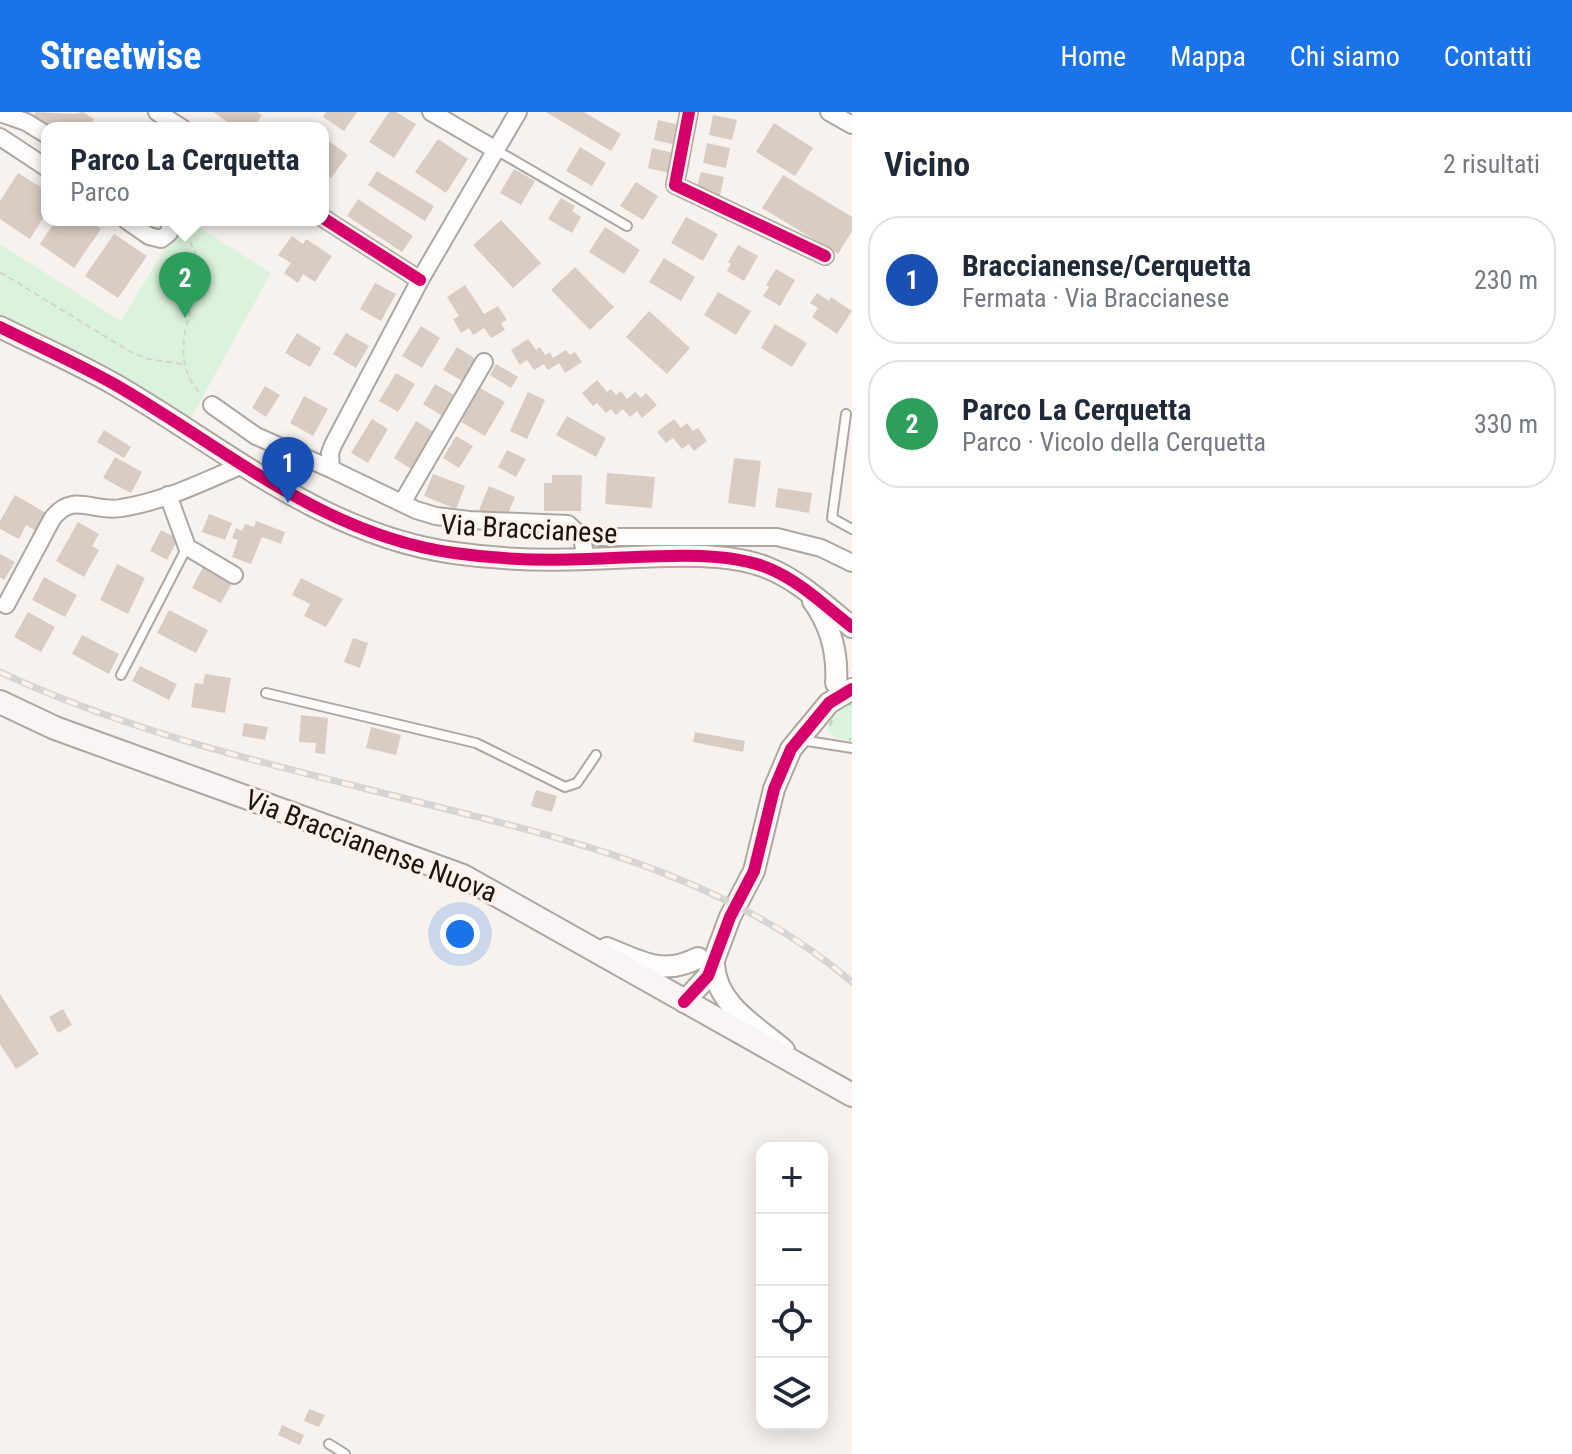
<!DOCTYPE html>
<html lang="it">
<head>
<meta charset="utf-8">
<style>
	body { margin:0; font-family:"Roboto Condensed",sans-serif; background:#f6f6f7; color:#1f2937 }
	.controls { position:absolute; right:24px; bottom:24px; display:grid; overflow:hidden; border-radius:16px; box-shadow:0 4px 20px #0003 }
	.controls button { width:72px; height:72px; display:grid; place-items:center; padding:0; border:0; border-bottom:2px solid #e0e1e3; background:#fff; color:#1f2937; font:40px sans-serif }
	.you { position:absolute; left:460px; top:822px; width:28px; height:28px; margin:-20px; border:6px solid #fff; border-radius:50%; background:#1a73e8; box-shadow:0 0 0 12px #1a73e833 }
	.badge { display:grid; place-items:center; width:52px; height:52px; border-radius:50%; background:#1a73e8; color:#fff; font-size:26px; font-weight:700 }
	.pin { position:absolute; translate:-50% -66px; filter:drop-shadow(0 2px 4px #0008) }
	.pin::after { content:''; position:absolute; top:42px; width:28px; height:24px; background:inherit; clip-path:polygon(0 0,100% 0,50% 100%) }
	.popup { position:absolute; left:41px; top:10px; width:288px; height:104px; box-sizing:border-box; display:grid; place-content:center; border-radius:16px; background:#fff; filter:drop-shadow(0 2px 6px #0005); font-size:26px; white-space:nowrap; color:#747a83 }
	.popup b { font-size:30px; color:#1f2937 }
	.popup::after { content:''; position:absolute; left:50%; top:100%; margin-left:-16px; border:16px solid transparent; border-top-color:#fff }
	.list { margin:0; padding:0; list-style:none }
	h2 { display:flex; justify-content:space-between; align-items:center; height:104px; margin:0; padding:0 32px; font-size:34px }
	h2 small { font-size:26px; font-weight:400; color:#747a83 }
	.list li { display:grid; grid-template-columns:52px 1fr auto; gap:24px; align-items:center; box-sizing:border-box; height:128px; margin:0 16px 16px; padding:0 16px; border:2px solid #e0e1e3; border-radius:32px }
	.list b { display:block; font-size:30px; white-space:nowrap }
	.list p { margin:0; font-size:26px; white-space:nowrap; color:#747a83 }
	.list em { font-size:26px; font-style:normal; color:#747a83 }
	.icon { flex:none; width:44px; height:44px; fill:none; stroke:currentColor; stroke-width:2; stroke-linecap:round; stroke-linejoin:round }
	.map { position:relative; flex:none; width:852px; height:1342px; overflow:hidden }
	header { display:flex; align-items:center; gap:48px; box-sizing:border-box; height:112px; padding:0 40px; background:#1a73e8; color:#fff }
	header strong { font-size:38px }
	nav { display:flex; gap:44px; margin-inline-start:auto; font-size:28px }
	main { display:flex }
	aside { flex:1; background:#fff }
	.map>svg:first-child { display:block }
</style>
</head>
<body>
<header>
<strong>Streetwise</strong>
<nav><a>Home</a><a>Mappa</a><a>Chi siamo</a><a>Contatti</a></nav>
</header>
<main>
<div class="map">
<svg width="852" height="1342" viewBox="0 0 852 1342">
	<defs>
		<pattern id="grass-tufts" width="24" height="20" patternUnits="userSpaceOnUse" patternTransform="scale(2)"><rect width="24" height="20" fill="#dbf3dc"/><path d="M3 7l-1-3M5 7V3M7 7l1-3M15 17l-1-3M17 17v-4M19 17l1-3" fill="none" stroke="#bbcfbc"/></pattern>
	</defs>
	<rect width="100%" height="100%" fill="#f8f2ee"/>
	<!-- grass -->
	<path fill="url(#grass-tufts)" d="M852,587V629L836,626L827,618L829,610Z"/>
	<!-- park -->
	<path fill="#dbf3dc" d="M182,108H188L271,161L190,308L139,273L0,203V132L121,209Z"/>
	<!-- building -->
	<path fill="#d9ccc3" d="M36,0L75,2L83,0L94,7L88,16H52L33,4Z
		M213,0H257L262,3L253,16H236Z
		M326,0H357L344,19L323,5Z
		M389,0H396L416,12L394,46L369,30Z
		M546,0H584L621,22L611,39Z
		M713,3L737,8L732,28L709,23Z
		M658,8L680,13L676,33L654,28Z
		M774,11L813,36L795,64L756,40Z
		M323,25L348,43L331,66L323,60Z
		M438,27L468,47L446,81L415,60Z
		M707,31L730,36L726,56L703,51Z
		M580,35L606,51L592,74L566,59Z
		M652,36L674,41L669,61L648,56Z
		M514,57L535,69L521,93L500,81Z
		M377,59L434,94L425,109L368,73Z
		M701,60L724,65L720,84L696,79Z
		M18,61L47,79V100L30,127L0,107V89Z
		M783,63L852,105V119L838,142L762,96Z
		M636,70L658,84L643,108L620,94Z
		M561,86L575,94L572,99L581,105L572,121L548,107Z
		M358,87L413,124L402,140L347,104Z
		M686,105L718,122L703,149L671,131Z
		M56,108H89L101,117L74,156L40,132Z
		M501,108L541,151L513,176L473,133Z
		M605,115L640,138L624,162L589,140Z
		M114,122L147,144L118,186L85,164Z
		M292,124L303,132L306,127L332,144L315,170L303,162L298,171L284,161L291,151L278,143Z
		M738,133L758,144L744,169L727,159L731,152L728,150Z
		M664,146L695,165L681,189L649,170Z
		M575,155L614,195L590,218L551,178Z
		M776,157L795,168L780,194L763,184L769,175L766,173Z
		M375,171L396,182L381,209L360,197Z
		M465,173L484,202L498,194L507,208L501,211L505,218L491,226L484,216L473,223L469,216L461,221L453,207L459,204L447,185Z
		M718,180L751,199L736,223L704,203Z
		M817,181L829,189L831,185L852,199L837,222L812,205L818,196L810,191Z
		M649,199L690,236L667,262L626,225Z
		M775,212L807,231L792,255L761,236Z
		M421,214L440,226L422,256L402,244Z
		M297,221L321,236L310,255L285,241Z
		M346,221L369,234L356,256L333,242Z
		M528,227L536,238L540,235L545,243L550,240L553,246L566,238L570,243L575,240L582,250L565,261L559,251L548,258L544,252L534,258L527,248L520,253L511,238Z
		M457,235L477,248L464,270L443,258Z
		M496,252L518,265L511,276L490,263Z
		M396,261L415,272L398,300L379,289Z
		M597,268L607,280L611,277L616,283L621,279L627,287L635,280L641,286L646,281L657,293L642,306L637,299L630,305L623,297L616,303L611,297L606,301L597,291L593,294L582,281Z
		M435,272L456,284L444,305L423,292Z
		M265,274L280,283L266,305L252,296Z
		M480,276L505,290L485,324L461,310Z
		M528,280L545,288L527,327L510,319Z
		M304,284L328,297L313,324L290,311Z
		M567,304L606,326L596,345L556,323Z
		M372,307L388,317L368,351L351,341Z
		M674,307L681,316L687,311L693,319L698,316L707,329L694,339L689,332L682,337L673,326L666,331L657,320Z
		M416,309L434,320L411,357L394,346Z
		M104,318L131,335L124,346L97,330Z
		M456,324L473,334L459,356L443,346Z
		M507,338L526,347L516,365L498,355Z
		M115,345L142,360L131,381L103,366Z
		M734,346L761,349L755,395L728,391Z
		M607,361L655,365L652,396L605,392Z
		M433,362L465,374L456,397L424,384Z
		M552,363H582L581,399H544V371H552Z
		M489,374L515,385L507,404L493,401L492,403L479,398Z
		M778,376L812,381L809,401L775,395Z
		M15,383L46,401L36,419L26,413L19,427L0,417V409Z
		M209,402L232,411L225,428L202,420Z
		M256,409L285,420L281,432L262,425L251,452L232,445L238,428L232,426L236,416L242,419L245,412L254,415Z
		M78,410L99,422L92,434L99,438L84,465L56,449Z
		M161,418L178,427L167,448L150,439Z
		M0,442L15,450L4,468L0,465Z
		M117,452L145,466L128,502L100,488Z
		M203,455L232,471L221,491L192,476Z
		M44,465L77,483L65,505L32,488Z
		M301,466L343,487L326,515L304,504L310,492L292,483Z
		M169,498L208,518L196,541L157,521Z
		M28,500L55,515L41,540L14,525Z
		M82,523L119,542L109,562L72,542Z
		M353,526L368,531L360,556L344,550Z
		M140,554L177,572L169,588L132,569Z
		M205,562L231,566L225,601L191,595L195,571L203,572Z
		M301,603L328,606L325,642L315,641L316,631L299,630Z
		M244,611L268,615L265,628L242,624Z
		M371,615L401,623L396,643L366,636Z
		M695,620L745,629L743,640L693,630Z
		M536,678L557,684L552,700L531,694Z
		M0,882L39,942L16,957L0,932Z
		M63,897L72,913L58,921L49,905Z
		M309,1297L325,1303L319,1315L304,1309Z
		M282,1313L304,1323L300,1333L278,1323Z"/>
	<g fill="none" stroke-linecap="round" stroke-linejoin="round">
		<!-- service casing -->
		<g stroke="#ada7a2" stroke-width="12">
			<path id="service" d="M496,38L627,114
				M846,302L832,406L852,417
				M121,563L187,435
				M266,581L476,631L565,675L577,671L596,643
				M801,628L852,636
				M329,1332L345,1342"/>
		</g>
		<!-- minor casing -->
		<g stroke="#ada7a2" stroke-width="20">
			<path id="minor" d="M157,0L182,16
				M431,0L496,38
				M518,0L420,168L333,333L330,341L331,357L416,398L436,404L469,408L568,412L582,425L586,448
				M689,0L675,73L825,144
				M829,0L852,13
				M0,1L26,10L47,23
				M0,25L47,56
				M323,106L420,168
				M126,108L149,124L161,127L169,121L171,108
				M212,293L256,324L331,357
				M168,383L187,435L234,463
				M402,391L484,250
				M599,425H777L821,436L852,451
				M6,493L52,407C73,379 92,401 121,396C162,390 203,370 240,354"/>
		</g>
		<!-- tertiary casing -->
		<g stroke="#ada7a2" stroke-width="24">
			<path id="tertiary" d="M0,215C38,234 77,251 114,272C225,336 323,423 454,441C497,447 544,449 587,447C640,446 720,436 768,456C800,469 825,494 852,515
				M813,489C831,514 838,541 836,571
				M607,836C641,850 663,864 698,846
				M714,852C716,893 756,914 784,938
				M684,890L708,864L730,805L754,759L774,677L791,637L829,591L852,577"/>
		</g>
		<!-- secondary casing -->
		<g stroke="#ada7a2" stroke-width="26">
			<path id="secondary" d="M0,590L55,616L463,764L852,983"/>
		</g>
		<!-- path -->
		<path stroke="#d5d3d2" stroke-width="2" stroke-dasharray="6 4" stroke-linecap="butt" d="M184,122C225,167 153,230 200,281
			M0,160L129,239L148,247L182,252"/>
		<!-- service -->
		<use href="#service" stroke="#fefdfc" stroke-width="8"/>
		<!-- minor -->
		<use href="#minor" stroke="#fefdfc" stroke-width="16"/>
		<!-- tertiary -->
		<use href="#tertiary" stroke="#fefdfc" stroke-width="20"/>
		<!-- secondary -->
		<use href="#secondary" stroke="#faf5f4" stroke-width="22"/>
		<!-- rail casing -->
		<g stroke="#d7d5d4" stroke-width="7">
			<path id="rail" d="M0,560C140,626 300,659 450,698C596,734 735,771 852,870"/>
		</g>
		<!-- rail -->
		<use href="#rail" stroke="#fdf1e9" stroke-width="4" stroke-dasharray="12" stroke-linecap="butt"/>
		<!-- cycleway casing -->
		<g stroke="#fdf1e9" stroke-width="17">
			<path id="cycleway" d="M689,0L675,73L825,144
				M323,106L420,168
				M0,215C38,234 77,251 114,272C225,336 323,423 454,441C497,447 544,449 587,447C640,446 720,436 768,456C800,469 825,494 852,515
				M684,890L708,864L730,805L754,759L774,677L791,637L829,591L852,577"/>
		</g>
		<!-- cycleway -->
		<use href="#cycleway" stroke="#d6006c" stroke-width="12"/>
	</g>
	<g text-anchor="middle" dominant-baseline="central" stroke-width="6" stroke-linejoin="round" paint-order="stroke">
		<!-- street labels -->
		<g font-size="28" fill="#1a140f" stroke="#fdf1e9">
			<text transform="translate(529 417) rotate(3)">Via Braccianese</text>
			<text transform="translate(371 734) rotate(21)">Via Braccianense Nuova</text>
		</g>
	</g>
</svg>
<div class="controls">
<button>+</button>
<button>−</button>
<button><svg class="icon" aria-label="locate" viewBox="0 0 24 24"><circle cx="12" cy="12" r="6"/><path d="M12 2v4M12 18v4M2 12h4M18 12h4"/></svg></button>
<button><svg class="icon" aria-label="layers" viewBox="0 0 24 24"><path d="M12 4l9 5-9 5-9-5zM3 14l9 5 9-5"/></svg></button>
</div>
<div class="you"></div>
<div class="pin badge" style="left:288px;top:391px;background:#1a4fb4">1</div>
<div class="pin badge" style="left:185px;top:206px;background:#2e9e5b">2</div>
<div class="popup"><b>Parco La Cerquetta</b>Parco</div>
</div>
<aside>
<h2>Vicino<small>2 risultati</small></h2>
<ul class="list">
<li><span class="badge" style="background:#1a4fb4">1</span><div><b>Braccianense/Cerquetta</b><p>Fermata · Via Braccianese</p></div><em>230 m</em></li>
<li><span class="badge" style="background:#2e9e5b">2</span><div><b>Parco La Cerquetta</b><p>Parco · Vicolo della Cerquetta</p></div><em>330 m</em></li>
</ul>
</aside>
</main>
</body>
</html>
